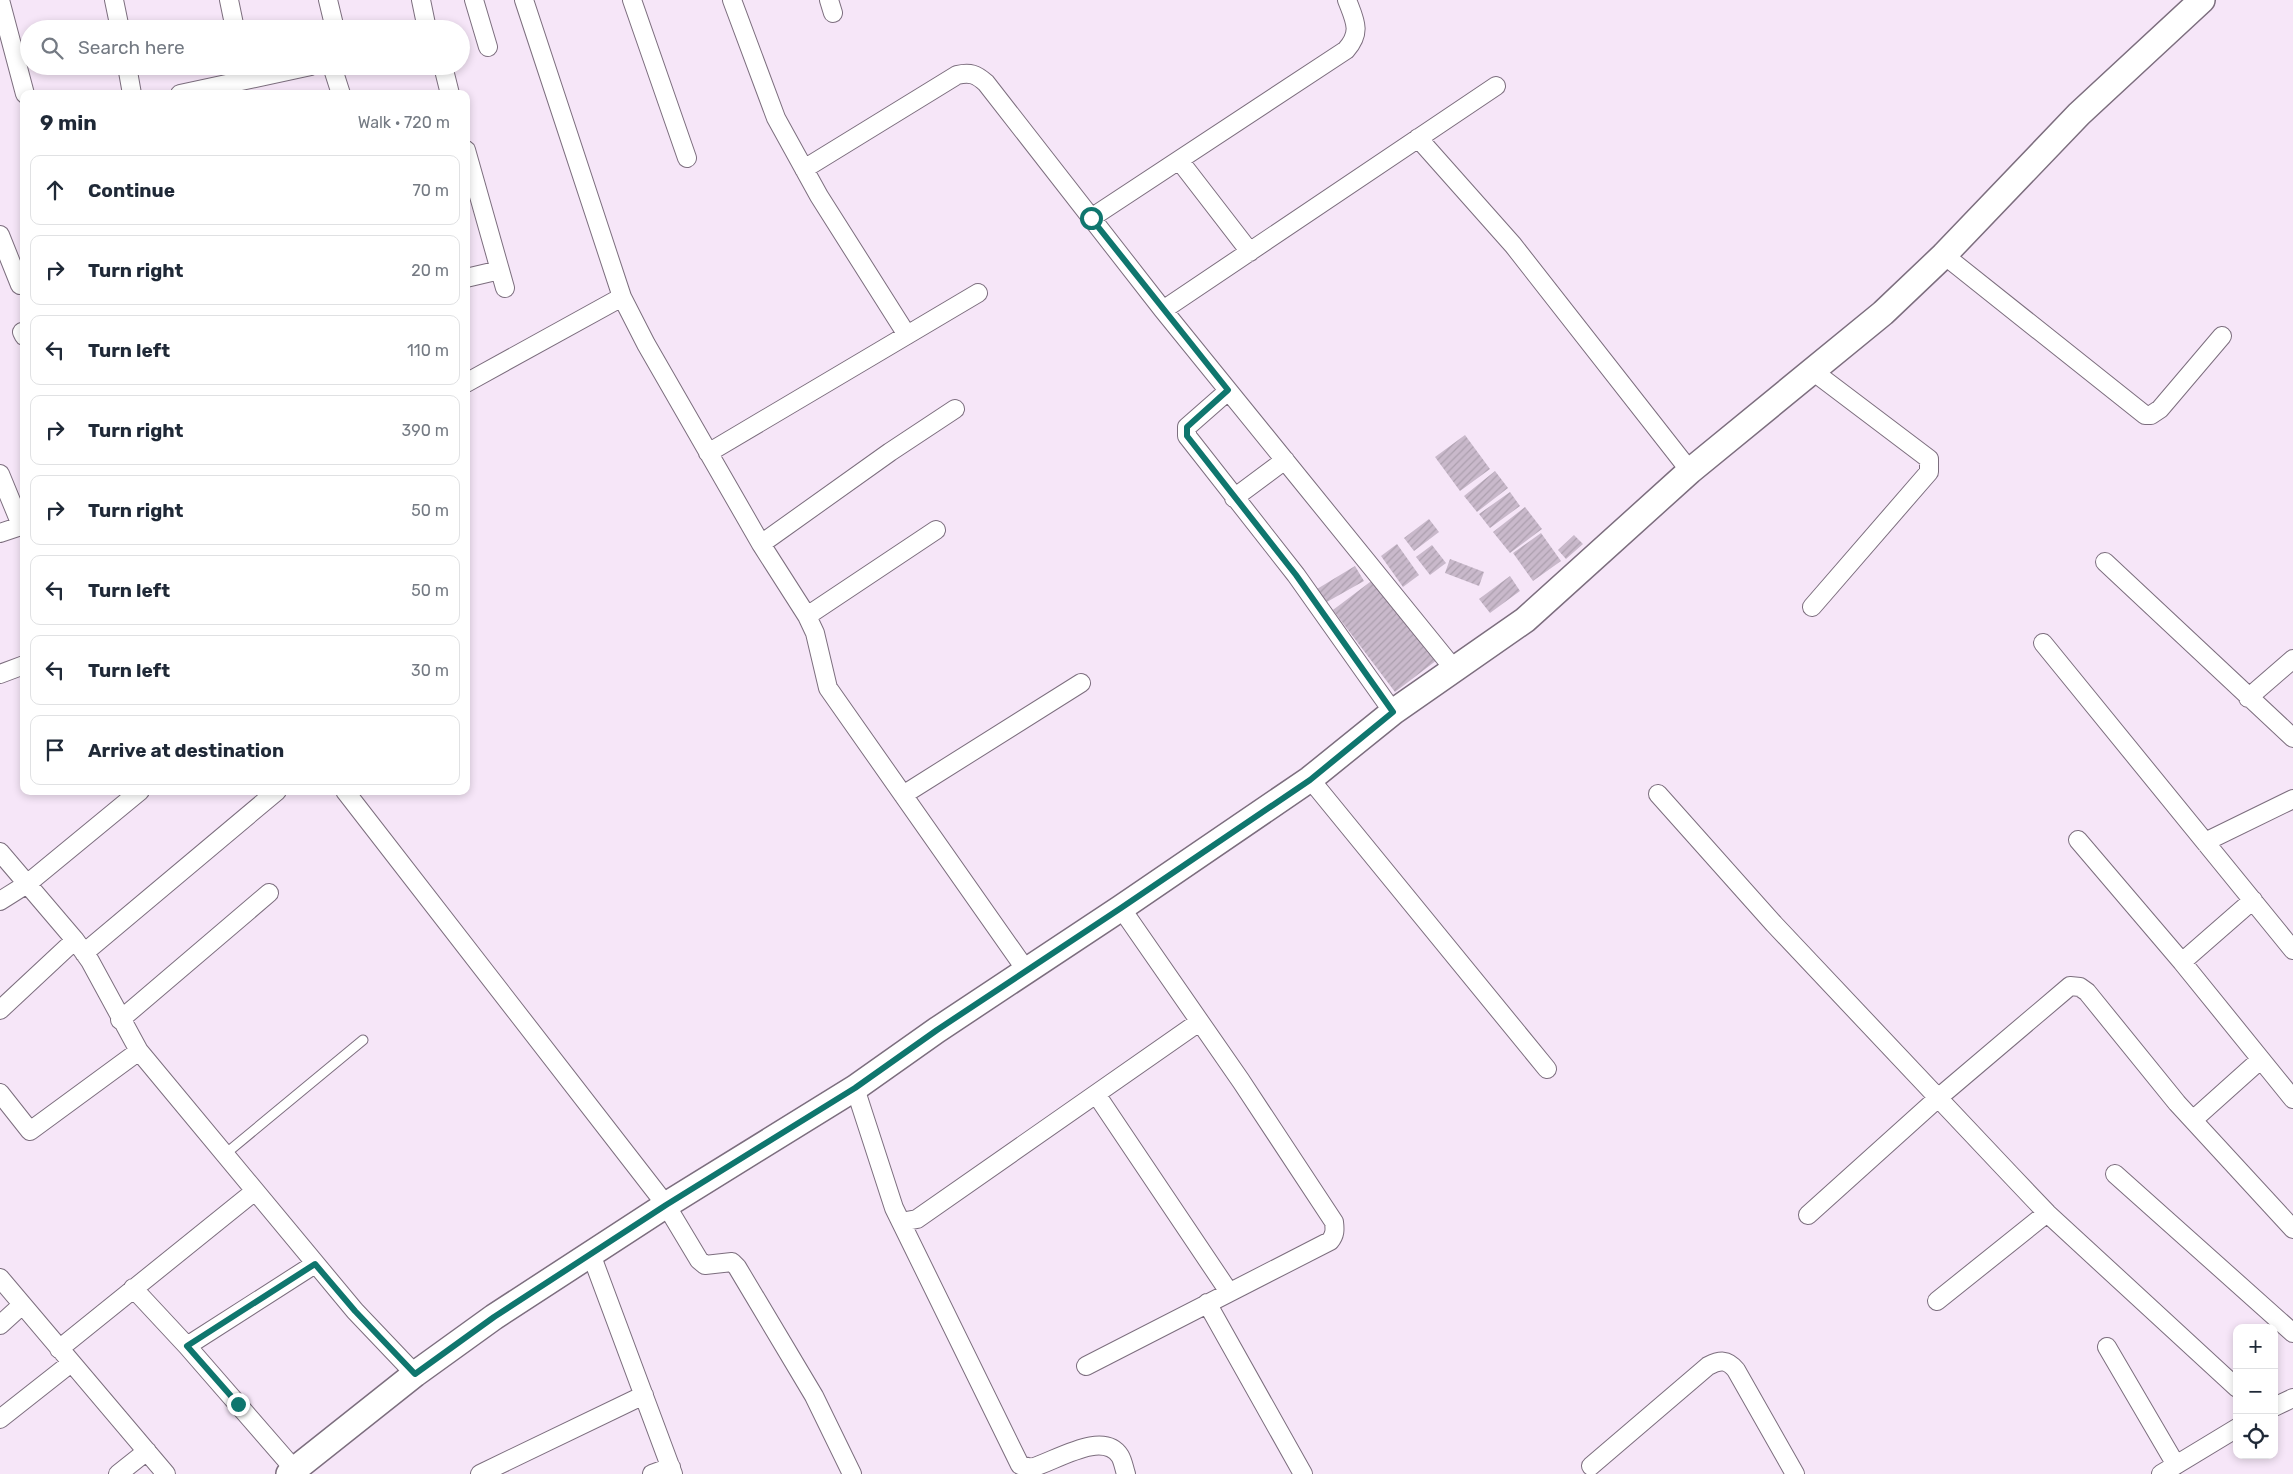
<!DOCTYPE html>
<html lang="en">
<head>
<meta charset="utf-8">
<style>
	body { margin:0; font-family:Rubik,sans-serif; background:#f2f2f3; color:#1f2937 }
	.controls { position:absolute; right:15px; bottom:15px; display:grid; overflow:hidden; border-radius:10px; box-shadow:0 2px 8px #0003 }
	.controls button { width:45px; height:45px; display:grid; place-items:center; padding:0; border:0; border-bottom:1px solid #e0e1e3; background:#fff; color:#1f2937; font:25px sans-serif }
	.stop { position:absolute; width:15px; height:15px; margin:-11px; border:4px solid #0f766e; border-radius:50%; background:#fff }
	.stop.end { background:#0f766e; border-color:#fff; box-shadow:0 1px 5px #0008 }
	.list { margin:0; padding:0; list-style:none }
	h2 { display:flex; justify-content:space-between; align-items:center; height:65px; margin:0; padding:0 20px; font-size:21px }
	h2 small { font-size:16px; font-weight:400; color:#747a83 }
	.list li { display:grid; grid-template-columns:32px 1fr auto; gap:15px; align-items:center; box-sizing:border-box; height:70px; margin:0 10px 10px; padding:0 10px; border:1px solid #e0e1e3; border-radius:10px }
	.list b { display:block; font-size:19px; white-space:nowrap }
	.list em { font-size:16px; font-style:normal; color:#747a83 }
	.icon { flex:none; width:28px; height:28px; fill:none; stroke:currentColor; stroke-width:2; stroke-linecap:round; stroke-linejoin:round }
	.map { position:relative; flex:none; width:2293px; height:1474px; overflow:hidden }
	.search { position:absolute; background:#fff; box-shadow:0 2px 8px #0003; left:20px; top:20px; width:450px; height:55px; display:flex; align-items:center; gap:12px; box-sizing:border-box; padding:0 18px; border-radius:28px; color:#747a83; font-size:19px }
	.panel { position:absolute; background:#fff; box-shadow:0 2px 8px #0003; left:20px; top:90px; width:450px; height:705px; border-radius:10px }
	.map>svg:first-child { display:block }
</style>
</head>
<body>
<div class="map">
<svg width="2293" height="1474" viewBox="0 0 2293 1474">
	<defs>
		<pattern id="building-hatch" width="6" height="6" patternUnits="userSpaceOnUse" patternTransform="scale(1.25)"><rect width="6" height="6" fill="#c9b9cb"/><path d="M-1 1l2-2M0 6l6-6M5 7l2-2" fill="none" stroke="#ac9fae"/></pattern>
	</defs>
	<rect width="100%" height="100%" fill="#f6e6f8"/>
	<!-- building -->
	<path fill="url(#building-hatch)" d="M1465,435L1490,469L1460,491L1435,457Z
		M1495,471L1508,488L1477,512L1464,496Z
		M1510,492L1520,506L1490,528L1479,514Z
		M1525,507L1542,529L1510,553L1493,532Z
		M1429,519L1439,532L1414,551L1404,538Z
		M1541,533L1561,561L1533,581L1513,553Z
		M1574,535L1583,544L1566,559L1558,550Z
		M1397,544L1419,575L1403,587L1381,556Z
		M1432,545L1446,563L1430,575L1416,557Z
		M1450,559L1484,572L1479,586L1445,573Z
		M1355,566L1364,581L1325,603L1317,589Z
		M1510,576L1520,591L1490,613L1479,599Z
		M1374,579L1437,660L1395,692L1333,610Z"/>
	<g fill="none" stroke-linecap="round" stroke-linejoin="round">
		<!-- lane casing -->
		<g stroke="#7c6e7e" stroke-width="11">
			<path id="lane" d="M224,1155L363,1040"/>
		</g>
		<!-- street casing -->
		<g stroke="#7c6e7e" stroke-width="20">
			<path id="street" d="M0,0L25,94
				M114,0L120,29
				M229,0L235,29
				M328,0L335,29
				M421,0L427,29
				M474,0L488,47
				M524,0L622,297L646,344L761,544L807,616L815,633L828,688L1026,970
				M632,0L687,158
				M732,0L776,118L819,196L907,335
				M829,0L833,13
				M127,66L132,94
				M332,66L341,94
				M443,66L450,94
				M180,94L311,66
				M1418,138L1513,245L1690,471
				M466,150L505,288
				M1179,160L1250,252
				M804,169L957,75C970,72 976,74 986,83L1163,310L1454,669
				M1091,218L1346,50C1362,32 1355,21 1347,0
				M0,235L20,285
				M1944,255L2145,415H2151L2160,409L2222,336
				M466,278L500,270
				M1163,310L1496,86
				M22,332L24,336
				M466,383L622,297
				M1228,391L1187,427V436L1296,575L1393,712
				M708,453L978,293
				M0,474L21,525
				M1234,498L1285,460
				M0,533L24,525
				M761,544L890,452L955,409
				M2105,562L2293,738
				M1812,607L1929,472V459L1814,372
				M807,616L936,530
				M2043,643L2293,950
				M0,674L24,665
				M2248,698L2293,659
				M1310,779L1547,1069
				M345,791L666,1205L699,1260L705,1265L732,1262L737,1267L814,1396L852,1474
				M1658,794L1774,924L2009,1173L2047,1213L2237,1388
				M903,795L1081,683
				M2078,840L2182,962L2293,1099
				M2205,842L2293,799
				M0,852L75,940L90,961L139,1051L355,1311L415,1374
				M0,901L27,884L140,791
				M84,953L277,791
				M2182,962L2253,900
				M0,1010L75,940
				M120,1020L269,893
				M855,1088L894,1208L1020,1465L1031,1468C1054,1462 1103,1429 1120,1456C1123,1461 1124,1468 1126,1474
				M0,1093L30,1131L139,1051
				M1096,1094L1229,1292
				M2193,1120L2260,1060
				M2115,1174L2293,1333
				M1808,1215L1938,1098L2070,986L2080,987L2087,992L2177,1103L2293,1229
				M901,1222L917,1219L1199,1022
				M591,1254L673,1474
				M0,1278L166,1474
				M133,1288L187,1346L294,1469
				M1937,1301L2047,1213
				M1207,1303L1303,1474
				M0,1325L22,1305
				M187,1346L315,1264
				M2107,1347L2176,1465
				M59,1349L255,1191
				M1086,1366L1330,1241C1335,1235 1335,1230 1334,1222L1241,1081L1121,908
				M2274,1407L2293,1398
				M0,1419L71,1363
				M1591,1466L1708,1366C1720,1360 1727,1359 1736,1370L1795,1474
				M118,1474L147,1451
				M480,1474L644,1395
				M652,1474L671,1467
				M2161,1474L2237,1428"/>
		</g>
		<!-- secondary casing -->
		<g stroke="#7c6e7e" stroke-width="28">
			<path id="secondary" d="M289,1474L415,1374L494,1317L666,1205L855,1088L937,1030L1121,908L1310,779L1393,712L1525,620L1690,471L1883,313L1944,255L2079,114L2202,0"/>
		</g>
		<!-- lane -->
		<use href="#lane" stroke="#fff" stroke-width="9"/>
		<!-- street -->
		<use href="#street" stroke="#fff" stroke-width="18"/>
		<!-- secondary -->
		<use href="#secondary" stroke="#fff" stroke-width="25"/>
	</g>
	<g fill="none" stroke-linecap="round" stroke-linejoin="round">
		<!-- route -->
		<path stroke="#0f766e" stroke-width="6" d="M238,1404L187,1346L315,1264L355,1311L415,1374L494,1317L666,1205L855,1088L937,1030L1121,908L1310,780L1393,712L1296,575L1187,436V427L1228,390L1091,218"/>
	</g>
</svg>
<div class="controls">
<button>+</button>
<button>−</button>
<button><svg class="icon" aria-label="locate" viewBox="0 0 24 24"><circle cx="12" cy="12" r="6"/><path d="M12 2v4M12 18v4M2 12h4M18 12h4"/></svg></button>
</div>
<div class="stop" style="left:1091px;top:218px"></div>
<div class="stop end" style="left:238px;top:1404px"></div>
<div class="search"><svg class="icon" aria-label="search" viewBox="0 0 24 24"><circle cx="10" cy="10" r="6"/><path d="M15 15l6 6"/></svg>Search here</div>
<section class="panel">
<h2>9 min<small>Walk · 720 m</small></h2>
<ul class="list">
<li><svg class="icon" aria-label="ahead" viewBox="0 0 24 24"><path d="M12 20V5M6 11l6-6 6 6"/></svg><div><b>Continue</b></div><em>70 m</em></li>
<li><svg class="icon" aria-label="right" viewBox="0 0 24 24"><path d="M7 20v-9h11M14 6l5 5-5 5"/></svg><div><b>Turn right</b></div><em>20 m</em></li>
<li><svg class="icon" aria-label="left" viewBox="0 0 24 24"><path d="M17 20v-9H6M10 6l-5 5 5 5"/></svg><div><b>Turn left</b></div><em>110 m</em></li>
<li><svg class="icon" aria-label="right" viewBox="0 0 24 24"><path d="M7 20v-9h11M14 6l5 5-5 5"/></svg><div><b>Turn right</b></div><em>390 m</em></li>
<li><svg class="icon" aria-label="right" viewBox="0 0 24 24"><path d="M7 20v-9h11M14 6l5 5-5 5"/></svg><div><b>Turn right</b></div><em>50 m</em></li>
<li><svg class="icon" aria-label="left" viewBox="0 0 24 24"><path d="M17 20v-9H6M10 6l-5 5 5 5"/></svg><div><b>Turn left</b></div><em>50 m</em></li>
<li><svg class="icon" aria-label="left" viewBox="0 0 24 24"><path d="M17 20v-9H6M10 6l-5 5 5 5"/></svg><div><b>Turn left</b></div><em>30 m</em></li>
<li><svg class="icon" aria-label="arrive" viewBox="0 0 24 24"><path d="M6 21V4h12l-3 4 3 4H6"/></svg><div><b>Arrive at destination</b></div></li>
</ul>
</section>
</div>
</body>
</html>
